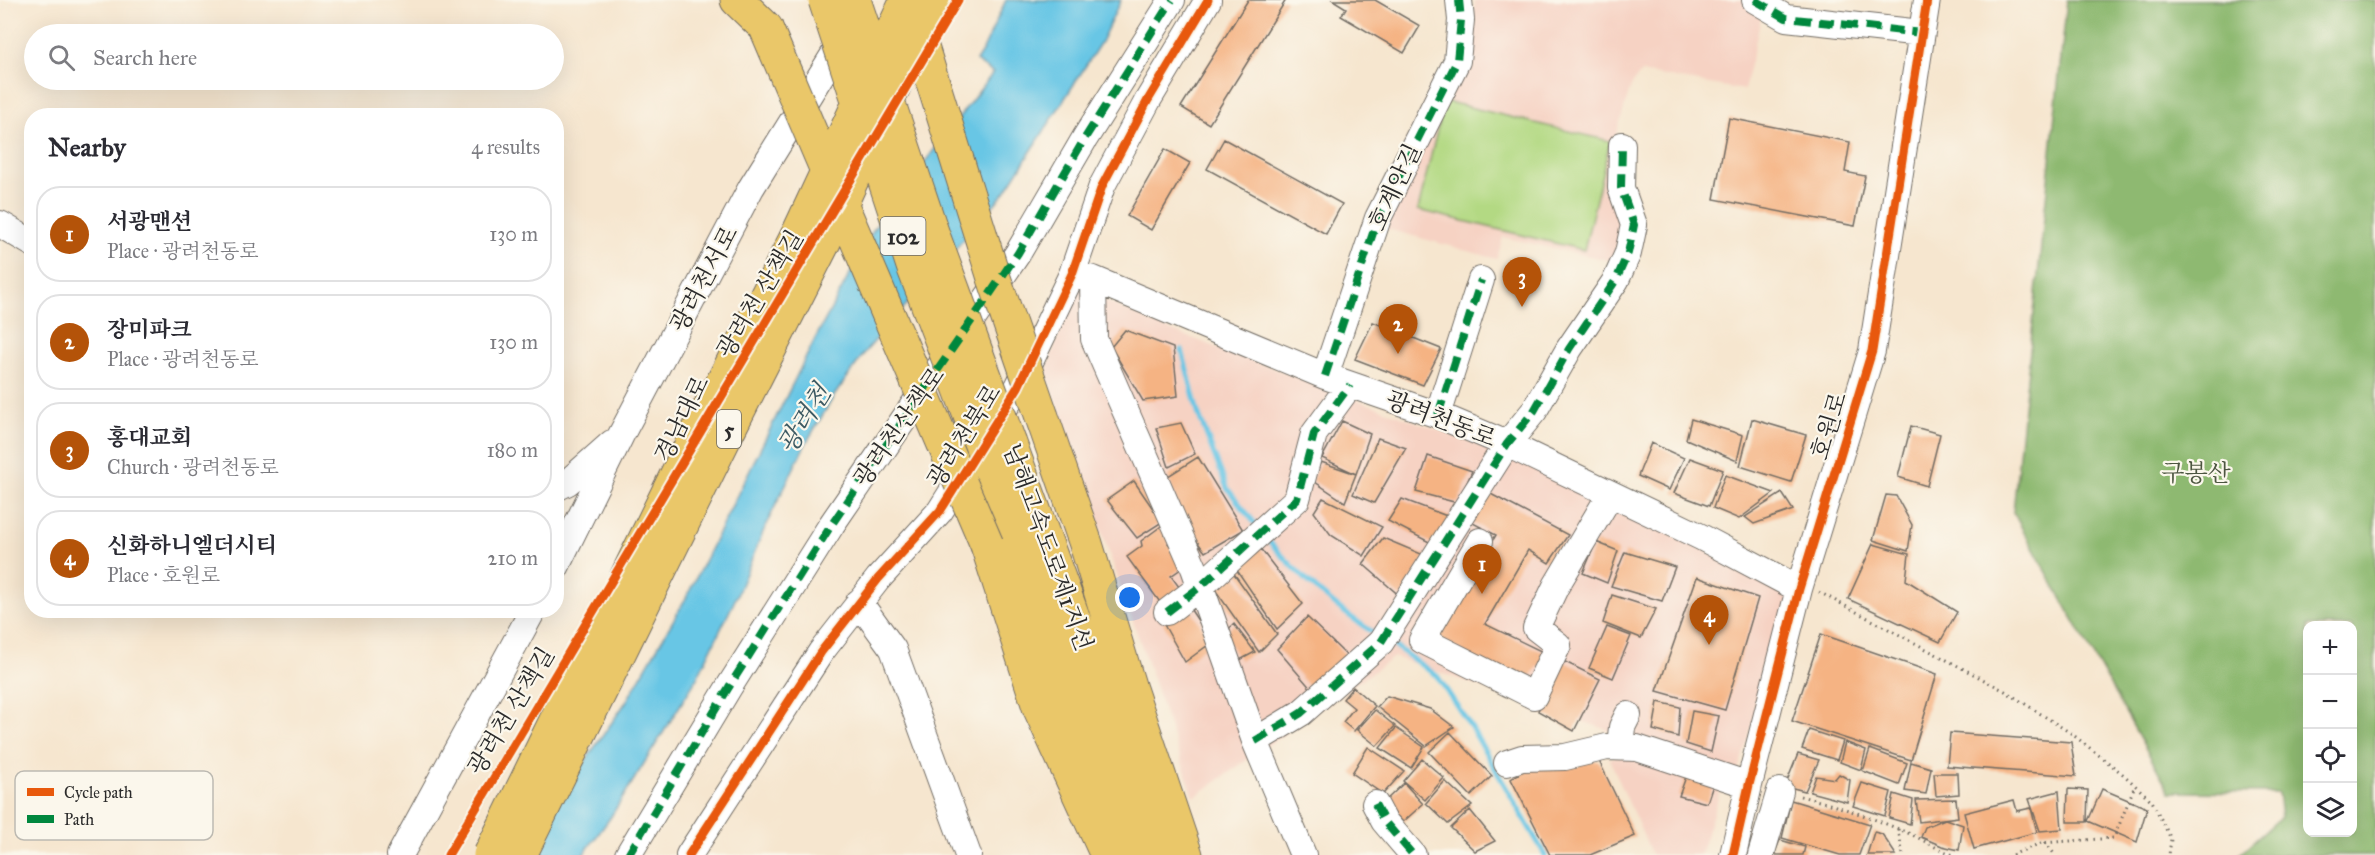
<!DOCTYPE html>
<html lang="en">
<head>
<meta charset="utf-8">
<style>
	body { margin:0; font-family:"IM FELL Great Primer","Noto Serif KR",serif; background:#f2f2f3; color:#2b2b33 }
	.controls { position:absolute; right:18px; bottom:18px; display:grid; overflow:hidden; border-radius:12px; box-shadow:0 6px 24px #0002 }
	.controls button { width:54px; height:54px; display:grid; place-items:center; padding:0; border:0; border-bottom:2px solid #e1e1e2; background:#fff; color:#2b2b33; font:30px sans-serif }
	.you { position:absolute; left:1130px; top:598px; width:21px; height:21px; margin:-15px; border:4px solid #fff; border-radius:50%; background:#1a73e8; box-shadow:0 0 0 9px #1a73e833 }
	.badge { display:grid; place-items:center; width:39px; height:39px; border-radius:50%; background:#b45309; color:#fff; font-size:20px; font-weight:700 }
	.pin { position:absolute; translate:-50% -50px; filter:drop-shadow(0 2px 3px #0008) }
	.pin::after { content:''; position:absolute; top:32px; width:21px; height:18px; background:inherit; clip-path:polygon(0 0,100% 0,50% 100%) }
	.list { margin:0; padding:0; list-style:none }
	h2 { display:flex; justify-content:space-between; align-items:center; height:78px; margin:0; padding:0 24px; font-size:26px }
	h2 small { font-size:20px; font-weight:400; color:#7c7c81 }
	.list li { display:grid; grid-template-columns:39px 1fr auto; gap:18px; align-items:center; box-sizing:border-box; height:96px; margin:0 12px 12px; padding:0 12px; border:2px solid #e1e1e2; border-radius:24px }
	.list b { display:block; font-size:22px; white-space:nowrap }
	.list p { margin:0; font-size:20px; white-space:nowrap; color:#7c7c81 }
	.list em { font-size:20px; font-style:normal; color:#7c7c81 }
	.icon { flex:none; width:33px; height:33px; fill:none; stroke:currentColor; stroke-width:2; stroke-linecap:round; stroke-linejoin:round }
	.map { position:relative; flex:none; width:2375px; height:855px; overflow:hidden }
	.search { position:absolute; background:#fff; box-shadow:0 6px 24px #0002; left:24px; top:24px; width:540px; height:66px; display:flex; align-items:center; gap:15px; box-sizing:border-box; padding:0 21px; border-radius:33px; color:#7c7c81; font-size:22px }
	.panel { position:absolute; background:#fff; box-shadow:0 6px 24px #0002; left:24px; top:108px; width:540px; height:510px; border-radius:24px }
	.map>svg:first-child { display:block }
</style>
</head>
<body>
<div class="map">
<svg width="2375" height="855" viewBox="0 0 2375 855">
	<rect width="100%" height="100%" fill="#fbf7ec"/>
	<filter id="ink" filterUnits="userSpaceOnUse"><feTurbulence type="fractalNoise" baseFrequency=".0167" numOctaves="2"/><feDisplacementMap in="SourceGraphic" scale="12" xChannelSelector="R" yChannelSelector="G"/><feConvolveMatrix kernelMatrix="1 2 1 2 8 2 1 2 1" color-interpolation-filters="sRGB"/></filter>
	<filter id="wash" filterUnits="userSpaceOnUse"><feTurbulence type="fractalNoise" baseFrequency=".008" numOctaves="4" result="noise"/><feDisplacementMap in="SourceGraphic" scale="24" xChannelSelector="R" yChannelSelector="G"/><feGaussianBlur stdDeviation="1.35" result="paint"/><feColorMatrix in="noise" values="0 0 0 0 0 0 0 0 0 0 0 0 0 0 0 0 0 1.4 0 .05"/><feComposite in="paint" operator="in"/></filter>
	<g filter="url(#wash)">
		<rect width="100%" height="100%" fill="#f6e6cf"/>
		<!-- built -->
		<path fill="#f6d2c3" d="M1475,0H1755L1763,10L1744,90L1641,72L1631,86L1614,141L1619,239L1612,261L1503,237L1497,259L1384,228L1473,40Z
			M1076,287L1165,328L1516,459L1793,593L1737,774L1394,657L1194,797L1046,371Z
			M1642,755L1723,782L1700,855H1652L1609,758Z"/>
		<!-- green -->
		<path fill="#b3d983" stroke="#6f8257" stroke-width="1.5" d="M1444,101L1610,141L1584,250L1418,210Z"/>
		<!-- forest -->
		<path fill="#8eb971" stroke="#5c724e" stroke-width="1.5" fill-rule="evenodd" d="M2067,0H2375V855H2239L2281,817L2278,793L2170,792L2013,512ZM2308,626H2352V832H2308Z"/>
		<!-- water -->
		<path fill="#67c6e5" stroke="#497888" stroke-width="1.5" d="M1006,0H1121L1101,42L1005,192L866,351L834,396L806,443L766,525L734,602L696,680L610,818L583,855H520L626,702L686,598L815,339L875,227L993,73L976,61L983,50Z"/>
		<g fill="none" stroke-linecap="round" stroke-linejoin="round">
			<!-- stream -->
			<path stroke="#67c6e5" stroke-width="5" d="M1182,350L1198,413L1227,488L1257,526
				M1266,538C1301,577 1334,608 1379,636
				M1389,642L1437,676L1471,727L1545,855"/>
		</g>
		<g id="blocks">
			<!-- building -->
			<path fill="#f5b383" d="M1248,0H1286L1209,124L1181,107Z
				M1333,0H1375L1420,26L1404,53L1341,16L1346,8Z
				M1729,118L1850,142L1845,172L1865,176L1855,226L1714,199Z
				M1224,139L1342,204L1326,234L1207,169Z
				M1165,149L1190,163L1151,230L1127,216Z
				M1373,322L1441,349L1423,385L1355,359Z
				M1125,330L1173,348L1178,396L1143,401L1111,347Z
				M1691,419L1743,435L1737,461L1686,439Z
				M1752,419L1806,435L1791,482L1740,466Z
				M1342,421L1370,434L1356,474L1345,502L1312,480L1321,462L1356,474L1322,458Z
				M1181,423L1195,454L1169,467L1156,428Z
				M1911,426L1940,434L1927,486L1898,477Z
				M1378,438L1406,448L1374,503L1353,494Z
				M1651,443L1684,458L1669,490L1638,476Z
				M1428,456L1472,471L1458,503L1416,492Z
				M1198,457L1243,530L1205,552L1184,524L1168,476Z
				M1690,458L1723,470L1709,506L1674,493Z
				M1725,475L1774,493L1739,519L1713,508Z
				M1134,481L1162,522L1137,538L1107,500Z
				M1485,491L1568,535L1549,563L1528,550L1485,624L1549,655L1522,685L1436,637L1496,535L1469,521Z
				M1782,493L1793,510L1754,524L1745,517Z
				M1886,495L1896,496L1912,525L1908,551L1873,540Z
				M1323,498L1382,527L1364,556L1331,535L1314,512Z
				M1402,499L1452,518L1435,545L1388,521Z
				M1164,524L1174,538L1168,543L1185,566L1171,576L1182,591L1162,605L1127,557L1142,546L1141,541Z
				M1383,538L1426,556L1401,597L1363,564Z
				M1596,542L1618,551L1607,583L1583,573Z
				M1873,544L1909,554L1906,580L1957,612L1940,642L1848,599Z
				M1259,547L1303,604L1277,629L1234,566Z
				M1625,552L1675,567L1662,601L1611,586Z
				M1230,568L1277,634L1259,652L1211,584Z
				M1697,577L1758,598L1725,710L1657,691Z
				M1612,595L1656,609L1641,638L1603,623Z
				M1187,604L1212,642L1185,662L1163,623Z
				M1307,617L1350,659L1312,690L1277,649Z
				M1234,624L1255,652L1240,660L1223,634Z
				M1607,627L1631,636L1613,678L1589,668Z
				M1821,634L1937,674L1911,760L1792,721Z
				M1559,659L1600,679L1574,731L1538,711Z
				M1353,687L1375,706L1354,731L1343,722L1354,708L1343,699Z
				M1387,696L1430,709L1454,727L1426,746L1377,707Z
				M1658,702L1680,707L1678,737L1653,730Z
				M1375,710L1395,726L1377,746L1357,730Z
				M1692,711L1719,716L1711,752L1686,744Z
				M1396,728L1424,747L1411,768L1380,748Z
				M1809,730L1843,741L1837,760L1802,749Z
				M1450,732L1492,776L1471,796L1429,752Z
				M1950,733L2071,742L2076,776L1947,766Z
				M1845,742L1866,750L1861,770L1840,762Z
				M1368,747L1404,771L1383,794L1352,773Z
				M1870,749L1907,763L1899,785L1863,771Z
				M1798,754L1819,760L1805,791L1785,786Z
				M1422,759L1444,778L1425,800L1403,781Z
				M1599,761L1635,836L1590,855H1550L1511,779L1535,763Z
				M1911,762L1931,768L1926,794L1905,791Z
				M1934,773H1958L1959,794L1936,796Z
				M1687,774L1714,782L1707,803L1679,796Z
				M1839,774L1850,780L1847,802L1810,792L1816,776L1835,779Z
				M1445,781L1472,806L1448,824L1426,803Z
				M1404,783L1423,804L1403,822L1384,802Z
				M1862,783L1891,792L1885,816L1853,806Z
				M2068,789L2088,790L2087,822H2067Z
				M2102,789L2147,808L2137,842L2088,821Z
				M2059,791L2062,829L2040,831L2029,799Z
				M1894,794L1913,800L1910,824L1889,818Z
				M1956,799L1958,817L1919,822L1916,800Z
				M1791,800L1870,824L1859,855H1840L1782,838Z
				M2014,800L2017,811L2031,808L2037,832L1974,849L1964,813Z
				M1470,810L1495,841L1475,851L1451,828Z
				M1945,819L1963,825L1959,850L1942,846L1921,837L1925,827Z
				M1874,832L1882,834L1896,855H1867Z
				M1780,840L1805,847L1803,855H1774Z"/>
		</g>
	</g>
	<g filter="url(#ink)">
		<use href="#blocks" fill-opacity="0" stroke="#726c64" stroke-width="1.5"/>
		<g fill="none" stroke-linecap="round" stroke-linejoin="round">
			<!-- minor casing -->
			<g stroke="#726c64" stroke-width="28">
				<path id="minor" d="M1755,0L1786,18L1921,33
					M0,224L32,243
					M1072,274L1093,279L1325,376L1438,415L1507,444L1701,537L1799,589
					M1093,279L1094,339L1194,568L1255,741L1303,855
					M1325,376L1378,218L1457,61L1461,20L1459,0
					M1438,415L1481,280
					M556,488L568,482L612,443
					M1480,541L1422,640L1534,696L1558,645L1536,628L1556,586L1610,495
					M556,567L621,435L751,188L846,35
					M859,602L893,649L968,855
					M1167,612L1201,586L1297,499L1314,434L1350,385
					M1255,741L1301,713L1381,642L1507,444L1534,411L1569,349L1616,280L1628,253L1634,225L1621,188L1622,145
					M1620,747L1622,727L1628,715
					M1507,763L1522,758L1565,757L1607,747L1637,748L1749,785
					M1375,804L1384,821L1413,855
					M400,855L533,610
					M628,855L729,687L832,524L1018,253L1085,138L1172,0
					M689,855L821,652L878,579L940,511L1018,387L1072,274L1102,186L1148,100L1208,0
					M1733,855L1749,785L1799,589L1872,351L1927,0
					M1761,855L1780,791"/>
			</g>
			<!-- highway casing -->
			<g stroke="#726c64" stroke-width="35">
				<path id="highway" d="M737,0L766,28
					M1042,417L1086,544L1130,689L1186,855
					M1010,444L1160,855
					M990,468L1048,638L1129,855
					M987,545L1039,707L1107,855"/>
			</g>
			<!-- path -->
			<path stroke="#726c64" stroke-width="3" stroke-dasharray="1.5 4.5" stroke-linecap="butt" d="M1819,592L2005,691L2072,734L2124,775L2152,801L2171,839L2169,855
				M1800,796C1837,805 1873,818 1908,833C1924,840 1936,849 1954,855
				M1898,829L1903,855
				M2045,842L2055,855
				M2012,855L2041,843L2114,838L2135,785"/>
			<!-- minor -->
			<use href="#minor" stroke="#fff" stroke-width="26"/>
			<!-- highway -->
			<use href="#highway" stroke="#eac769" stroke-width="33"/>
			<!-- highway-bridge casing -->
			<g stroke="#726c64" stroke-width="35" stroke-linecap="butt">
				<path id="highway-bridge" d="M825,0L913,266L990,468
					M854,0L933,235L1010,444
					M915,25L994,278L1042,417
					M766,28L987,545
					M490,855L705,417L799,232L907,0
					M520,855L729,429L823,244L933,0"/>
			</g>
			<!-- highway-bridge -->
			<use href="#highway-bridge" stroke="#eac769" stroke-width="33"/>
			<!-- quiet -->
			<path stroke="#00873e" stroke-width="8" stroke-dasharray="15 8" stroke-linecap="butt" d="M1755,0L1786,18L1921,33
				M1325,376L1378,218L1457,61L1461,20L1459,0
				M1438,415L1481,280
				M1167,612L1201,586L1297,499L1314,434L1350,385
				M1255,741L1301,713L1381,642L1507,444L1534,411L1569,349L1616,280L1628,253L1634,225L1621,188L1622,145
				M1375,804L1384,821L1413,855
				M628,855L729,687L832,524L1018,253L1085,138L1172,0"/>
			<!-- cycleway casing -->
			<g stroke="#fbf7ec" stroke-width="13">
				<path id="cycleway" d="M448,855L958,0
					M689,855L821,652L878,579L940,511L1018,387L1072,274L1102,186L1148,100L1208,0
					M1733,855L1749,785L1799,589L1872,351L1927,0"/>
			</g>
			<!-- cycleway -->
			<use href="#cycleway" stroke="#e8590c" stroke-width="9"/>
		</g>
	</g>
	<g text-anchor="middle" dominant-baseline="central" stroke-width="4.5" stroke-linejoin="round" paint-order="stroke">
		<!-- shield labels -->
		<g fill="#fbf7ec" stroke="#696865" stroke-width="1.5">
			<rect x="880.5" y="217" width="45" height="38" rx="4.5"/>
			<rect x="717" y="410" width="24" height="38" rx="4.5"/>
		</g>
		<g font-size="22" font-weight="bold" fill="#2b2b2b">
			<text x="903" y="236">102</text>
			<text x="729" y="429">5</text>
		</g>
		<!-- street labels -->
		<g font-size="24" fill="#2b2b2b" stroke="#fbf7ec">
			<text transform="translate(1395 187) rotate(-65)">호계안길</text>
			<text transform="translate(704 279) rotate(-62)">광려천서로</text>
			<text transform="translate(760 294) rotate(-59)">광려천 산책길</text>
			<text transform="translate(682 419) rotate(-64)">경남대로</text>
			<text transform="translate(1441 419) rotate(21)">광려천동로</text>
			<text transform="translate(1829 426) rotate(-73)">호원로</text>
			<text transform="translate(899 427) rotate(-55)">광려천산책로</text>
			<text transform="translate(964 436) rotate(-58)">광려천북로</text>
			<text transform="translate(1048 547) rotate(70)">남해고속도로제1지선</text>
			<text transform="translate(511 711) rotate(-59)">광려천 산책길</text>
		</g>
		<!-- park labels -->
		<g font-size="24" fill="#4d5641" stroke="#fbf7ec">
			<text x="2196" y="473">구봉산</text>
		</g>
		<!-- water labels -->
		<g font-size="26" font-style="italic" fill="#3d5a63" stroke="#fbf7ec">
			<text transform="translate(804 419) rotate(-58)">광려천</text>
		</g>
	</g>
	<!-- legend -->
	<rect x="15" y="771" width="198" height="69" rx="9" fill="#fbf7ec" stroke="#bdbab2" stroke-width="1.5"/>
	<rect x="27" y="788" width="27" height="8" fill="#e8590c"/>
	<rect x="27" y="815" width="27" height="8" fill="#00873e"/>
	<g font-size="16" fill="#2b2b2b">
		<text x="64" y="798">Cycle path</text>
		<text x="64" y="825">Path</text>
	</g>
</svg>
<div class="controls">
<button>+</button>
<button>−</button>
<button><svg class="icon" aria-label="locate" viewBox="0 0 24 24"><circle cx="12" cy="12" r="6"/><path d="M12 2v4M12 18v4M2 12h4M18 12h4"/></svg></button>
<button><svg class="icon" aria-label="layers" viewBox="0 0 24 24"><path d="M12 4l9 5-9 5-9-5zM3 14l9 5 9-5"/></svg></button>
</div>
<div class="you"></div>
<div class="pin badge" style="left:1482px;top:594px">1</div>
<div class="pin badge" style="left:1398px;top:354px">2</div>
<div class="pin badge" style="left:1522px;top:307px">3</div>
<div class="pin badge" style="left:1709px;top:645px">4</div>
<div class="search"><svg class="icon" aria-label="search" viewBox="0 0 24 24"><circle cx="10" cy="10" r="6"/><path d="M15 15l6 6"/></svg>Search here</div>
<section class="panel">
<h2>Nearby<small>4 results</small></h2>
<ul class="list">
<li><span class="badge">1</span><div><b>서광맨션</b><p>Place · 광려천동로</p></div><em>130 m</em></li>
<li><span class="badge">2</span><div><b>장미파크</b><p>Place · 광려천동로</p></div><em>130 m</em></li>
<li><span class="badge">3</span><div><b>홍대교회</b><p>Church · 광려천동로</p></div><em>180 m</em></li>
<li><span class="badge">4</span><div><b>신화하니엘더시티</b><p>Place · 호원로</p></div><em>210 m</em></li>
</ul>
</section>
</div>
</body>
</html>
